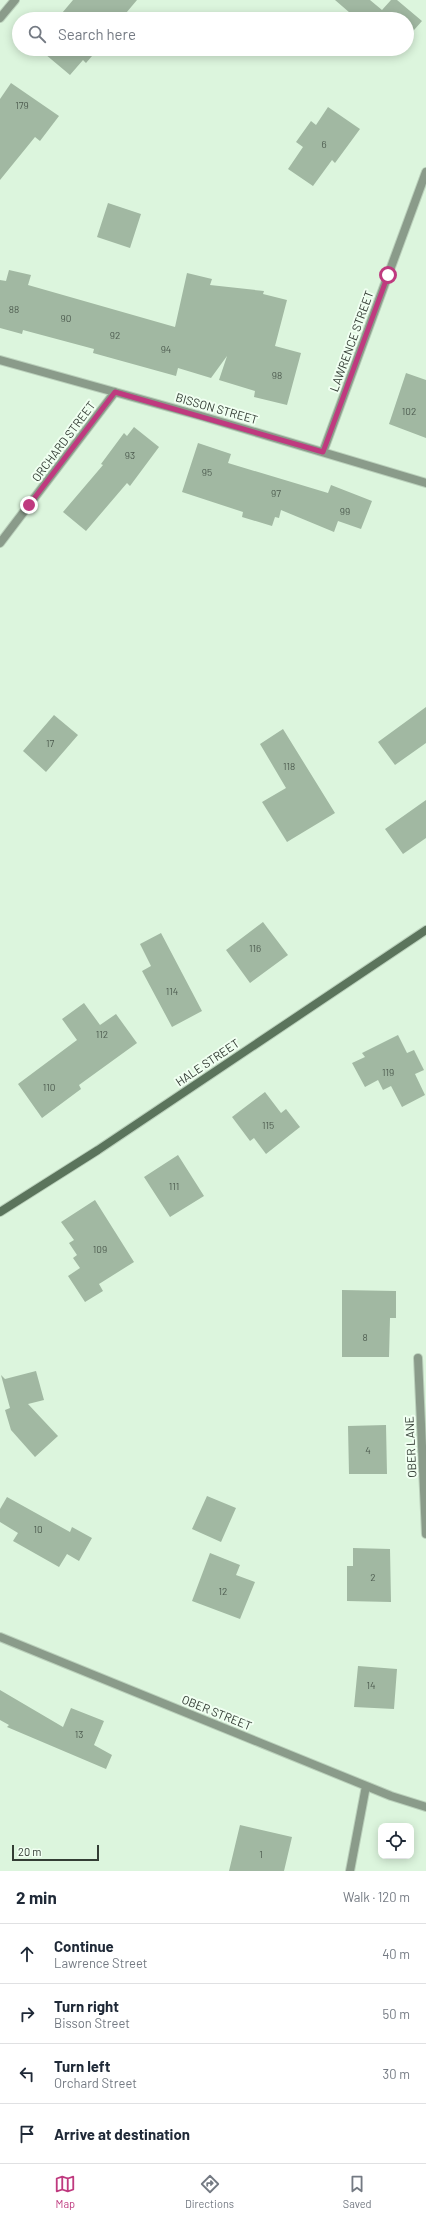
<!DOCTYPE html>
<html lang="en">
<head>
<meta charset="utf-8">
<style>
	body { margin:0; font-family:Barlow,sans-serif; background:#f2f2f3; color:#1f2937 }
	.controls { position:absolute; right:12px; bottom:12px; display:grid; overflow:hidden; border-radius:8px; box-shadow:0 2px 10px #0003 }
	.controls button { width:36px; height:36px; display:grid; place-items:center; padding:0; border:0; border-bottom:1px solid #e0e1e3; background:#fff; color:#1f2937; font:20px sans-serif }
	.scale { position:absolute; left:12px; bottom:10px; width:87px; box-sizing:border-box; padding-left:4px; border:2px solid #333d34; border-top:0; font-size:11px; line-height:14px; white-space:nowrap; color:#333d34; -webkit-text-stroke:3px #f0fff1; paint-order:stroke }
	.stop { position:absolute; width:12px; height:12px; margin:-9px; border:3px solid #bf3a7f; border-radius:50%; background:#fff }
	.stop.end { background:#bf3a7f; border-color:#fff; box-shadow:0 1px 4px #0008 }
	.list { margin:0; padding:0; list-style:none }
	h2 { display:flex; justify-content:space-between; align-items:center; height:52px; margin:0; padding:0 16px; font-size:17px }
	h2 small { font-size:13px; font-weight:400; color:#747a83 }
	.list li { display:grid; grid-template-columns:26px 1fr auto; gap:12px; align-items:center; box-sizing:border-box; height:60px; padding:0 16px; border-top:1px solid #e0e1e3 }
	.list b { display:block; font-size:15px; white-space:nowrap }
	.list p { margin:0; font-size:13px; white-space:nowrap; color:#747a83 }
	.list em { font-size:13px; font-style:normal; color:#747a83 }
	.icon { flex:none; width:22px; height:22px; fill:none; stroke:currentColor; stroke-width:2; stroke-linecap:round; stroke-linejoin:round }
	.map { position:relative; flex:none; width:426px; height:1871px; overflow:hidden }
	.search { position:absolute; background:#fff; box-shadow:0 2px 10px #0003; left:12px; right:12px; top:12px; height:44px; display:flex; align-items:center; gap:10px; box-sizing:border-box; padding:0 14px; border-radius:22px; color:#747a83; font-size:15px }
	.sheet { height:292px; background:#fff }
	nav { display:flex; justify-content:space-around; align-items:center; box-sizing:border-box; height:56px; border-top:1px solid #e0e1e3; background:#fff; font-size:11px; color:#747a83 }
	nav a { display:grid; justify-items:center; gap:2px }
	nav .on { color:#bf3a7f }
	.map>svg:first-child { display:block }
</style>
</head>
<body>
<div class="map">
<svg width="426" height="1871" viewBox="0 0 426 1871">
	<rect width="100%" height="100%" fill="#dcf5dd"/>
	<!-- building -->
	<path fill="#a1b8a2" d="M73,0H137L121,19H57Z
		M335,0H370L382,10L391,0H397L422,21L407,38V19H357Z
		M39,49H98L86,63L83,60L70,75Z
		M11,83L59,116L40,141L35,137L0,180V99Z
		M328,107L360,129L335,163L332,160L313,186L288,169L303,147L296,142L311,121L316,125Z
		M108,203L141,214L130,248L97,237Z
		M9,270L31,275L28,285L175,327L187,273L212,279L210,285L264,291L263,294L287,300L275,346L301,353L287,405L254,397L255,391L219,380L227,356L211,378L178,368L176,376L93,353L94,349L23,330L22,334L0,328V280L6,281Z
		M406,373L426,380V438L389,424Z
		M134,427L159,447L130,486L127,483L86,531L63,512L103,465L101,464L124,433L127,436Z
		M198,443L231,454L228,463L328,493L331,485L372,501L361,529L338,521L334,532L281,510L279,518L275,517L272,526L242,517L243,512L182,492Z
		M426,707V743L395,765L378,742Z
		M54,715L78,735L46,772L23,751Z
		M283,729L335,813L287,842L262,802L286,788L260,744Z
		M426,800V838L403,854L385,829Z
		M263,922L288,955L250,983L226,950Z
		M161,933L202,1011L172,1027L142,971L151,966L140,944Z
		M84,1003L100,1025L116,1014L137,1043L79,1085L81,1089L42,1118L18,1084L77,1040L62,1019Z
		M398,1035L407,1053L414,1050L424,1070L415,1074L425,1095L402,1107L391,1086L383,1090L378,1080L365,1087L352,1063L365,1057L362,1053Z
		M265,1092L281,1113L286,1109L300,1127L266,1154L254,1138L250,1141L232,1117Z
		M178,1155L204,1196L170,1217L144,1177Z
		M95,1200L134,1262L99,1284L103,1291L85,1302L68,1276L80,1268L73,1258L77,1255L69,1243L74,1240L61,1222Z
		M342,1290L396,1291V1318H390L389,1357H342Z
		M36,1371L44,1400L28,1404L58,1436L35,1457L11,1430L5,1410L10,1408L1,1375L5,1379Z
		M386,1425L387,1474H349L348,1426Z
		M207,1496L236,1508L221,1542L192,1529Z
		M7,1497L70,1532L72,1527L92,1538L79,1561L67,1554L59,1567L13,1541L18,1533L0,1522V1509Z
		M353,1548L390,1549L391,1602L347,1601V1566H353Z
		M210,1553L240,1565L236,1575L255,1582L240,1619L192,1601Z
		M358,1666L397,1669L394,1709L354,1707Z
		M0,1690L63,1727L71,1708L104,1721L94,1745L112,1755L106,1769L7,1727L9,1725L0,1720Z
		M240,1825L292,1837L284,1871H229Z"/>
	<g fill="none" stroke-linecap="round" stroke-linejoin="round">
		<!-- minor casing -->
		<g stroke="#bad0bb" stroke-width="10">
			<path id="minor" d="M0,18L15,0
				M0,360L201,416L426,483
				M323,452L426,172
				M0,543L115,392
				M418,1358L426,1534
				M0,1637L391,1796L426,1807
				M350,1871L366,1786"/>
		</g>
		<!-- secondary casing -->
		<g stroke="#bad0bb" stroke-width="10">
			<path id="secondary" d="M0,1212L98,1150L426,930"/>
		</g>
		<!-- minor -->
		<use href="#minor" stroke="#8a9b8a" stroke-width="8"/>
		<!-- secondary -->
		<use href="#secondary" stroke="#5b745c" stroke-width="8"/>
	</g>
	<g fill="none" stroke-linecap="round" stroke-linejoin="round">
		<!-- route -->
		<path stroke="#bf3a7f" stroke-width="5" d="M29,505L115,392L323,452L388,275"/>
	</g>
	<g text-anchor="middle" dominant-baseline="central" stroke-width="4" stroke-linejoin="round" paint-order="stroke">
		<!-- number labels -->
		<g font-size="10" fill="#4e5c50">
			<text x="22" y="105">179</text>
			<text x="324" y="144">6</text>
			<text x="14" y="309">88</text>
			<text x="66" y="318">90</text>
			<text x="115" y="335">92</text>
			<text x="166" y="349">94</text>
			<text x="277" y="375">98</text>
			<text x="409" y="411">102</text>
			<text x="130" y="455">93</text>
			<text x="207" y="472">95</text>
			<text x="276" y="493">97</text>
			<text x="345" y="511">99</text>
			<text x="50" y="743">17</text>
			<text x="289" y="766">118</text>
			<text x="255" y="948">116</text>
			<text x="172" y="991">114</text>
			<text x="102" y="1034">112</text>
			<text x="388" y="1072">119</text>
			<text x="49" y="1087">110</text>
			<text x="268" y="1125">115</text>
			<text x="174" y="1186">111</text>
			<text x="100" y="1249">109</text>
			<text x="365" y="1337">8</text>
			<text x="368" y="1450">4</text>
			<text x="38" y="1529">10</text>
			<text x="373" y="1577">2</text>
			<text x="223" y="1591">12</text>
			<text x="371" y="1685">14</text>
			<text x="79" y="1734">13</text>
			<text x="261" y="1854">1</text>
		</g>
		<!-- street labels -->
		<g font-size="12" fill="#333d34" stroke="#f0fff1">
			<text transform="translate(351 341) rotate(-70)">LAWRENCE STREET</text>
			<text transform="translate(217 408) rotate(16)">BISSON STREET</text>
			<text transform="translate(63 441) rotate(-53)">ORCHARD STREET</text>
			<text transform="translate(207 1062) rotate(-34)">HALE STREET</text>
			<text transform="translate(410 1447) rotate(-93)">OBER LANE</text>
			<text transform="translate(217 1712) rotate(22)">OBER STREET</text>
		</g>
	</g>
</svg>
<div class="controls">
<button><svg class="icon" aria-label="locate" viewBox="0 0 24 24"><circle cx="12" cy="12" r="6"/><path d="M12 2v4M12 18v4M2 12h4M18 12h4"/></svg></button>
</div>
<div class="scale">20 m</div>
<div class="stop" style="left:388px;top:275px"></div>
<div class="stop end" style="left:29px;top:505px"></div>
<div class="search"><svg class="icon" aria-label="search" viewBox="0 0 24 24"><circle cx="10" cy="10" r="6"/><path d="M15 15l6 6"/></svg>Search here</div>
</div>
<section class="sheet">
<h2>2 min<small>Walk · 120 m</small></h2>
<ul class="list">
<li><svg class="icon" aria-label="ahead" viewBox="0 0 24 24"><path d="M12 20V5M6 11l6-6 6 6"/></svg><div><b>Continue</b><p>Lawrence Street</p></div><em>40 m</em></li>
<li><svg class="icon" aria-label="right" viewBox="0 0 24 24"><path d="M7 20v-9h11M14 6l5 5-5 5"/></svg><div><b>Turn right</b><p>Bisson Street</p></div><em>50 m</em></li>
<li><svg class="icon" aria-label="left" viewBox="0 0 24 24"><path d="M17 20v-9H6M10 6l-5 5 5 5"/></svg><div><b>Turn left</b><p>Orchard Street</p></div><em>30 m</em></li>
<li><svg class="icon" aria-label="arrive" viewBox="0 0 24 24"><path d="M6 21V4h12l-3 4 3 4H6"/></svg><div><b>Arrive at destination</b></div></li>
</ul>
</section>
<nav>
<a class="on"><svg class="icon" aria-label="map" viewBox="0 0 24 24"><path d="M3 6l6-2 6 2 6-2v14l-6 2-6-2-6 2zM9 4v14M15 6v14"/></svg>Map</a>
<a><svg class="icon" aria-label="directions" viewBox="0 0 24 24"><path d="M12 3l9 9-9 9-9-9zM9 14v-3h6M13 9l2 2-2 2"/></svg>Directions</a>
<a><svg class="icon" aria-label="saved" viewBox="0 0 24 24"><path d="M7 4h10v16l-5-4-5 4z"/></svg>Saved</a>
</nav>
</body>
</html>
